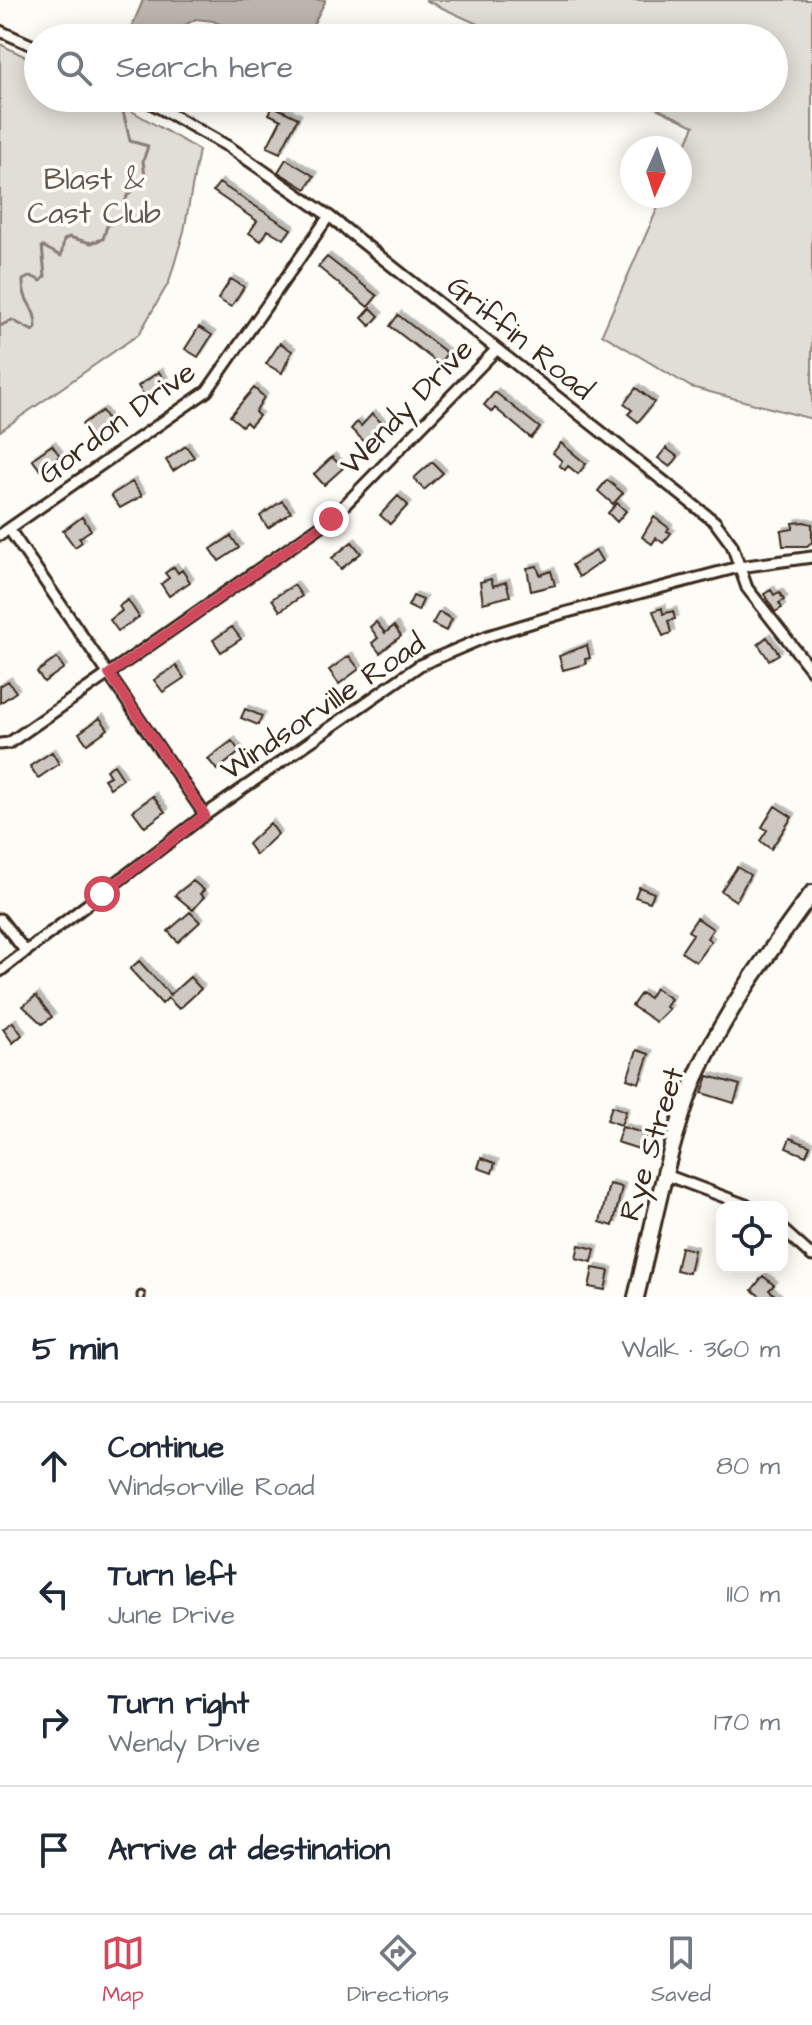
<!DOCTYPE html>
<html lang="en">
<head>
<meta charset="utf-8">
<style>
	body { margin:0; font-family:"Architects Daughter",sans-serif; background:#f6f6f7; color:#1f2937 }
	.controls { position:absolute; right:24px; bottom:24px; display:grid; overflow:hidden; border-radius:16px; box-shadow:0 4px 20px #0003 }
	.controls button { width:72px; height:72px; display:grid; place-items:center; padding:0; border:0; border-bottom:2px solid #e0e1e3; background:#fff; color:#1f2937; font:40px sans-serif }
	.compass { position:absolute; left:620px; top:136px; width:72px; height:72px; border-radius:50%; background:#fff; box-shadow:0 4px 20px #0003; rotate:183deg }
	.stop { position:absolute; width:24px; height:24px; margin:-18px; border:6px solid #d1495b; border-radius:50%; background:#fff }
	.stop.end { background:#d1495b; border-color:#fff; box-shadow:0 2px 8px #0008 }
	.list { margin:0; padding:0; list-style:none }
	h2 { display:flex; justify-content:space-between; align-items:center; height:104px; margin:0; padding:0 32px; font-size:34px }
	h2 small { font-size:26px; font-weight:400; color:#747a83 }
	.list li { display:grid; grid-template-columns:52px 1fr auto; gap:24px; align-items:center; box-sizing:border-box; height:128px; padding:0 32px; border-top:2px solid #e0e1e3 }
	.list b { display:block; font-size:30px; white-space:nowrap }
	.list p { margin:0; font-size:26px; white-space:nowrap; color:#747a83 }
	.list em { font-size:26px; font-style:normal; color:#747a83 }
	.icon { flex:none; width:44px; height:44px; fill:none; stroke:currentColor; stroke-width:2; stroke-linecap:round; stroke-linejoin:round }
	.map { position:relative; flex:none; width:812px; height:1297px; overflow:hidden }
	.search { position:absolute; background:#fff; box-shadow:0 4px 20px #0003; left:24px; right:24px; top:24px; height:88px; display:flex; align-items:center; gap:20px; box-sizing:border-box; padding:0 28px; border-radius:44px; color:#747a83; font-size:30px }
	.sheet { height:616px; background:#fff }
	nav { display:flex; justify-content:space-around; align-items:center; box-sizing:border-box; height:112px; border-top:2px solid #e0e1e3; background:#fff; font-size:22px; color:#747a83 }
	nav a { display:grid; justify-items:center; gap:4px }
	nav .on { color:#d1495b }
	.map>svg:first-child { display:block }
</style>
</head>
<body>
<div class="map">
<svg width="812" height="1297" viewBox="0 0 812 1297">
	<defs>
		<filter id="shadow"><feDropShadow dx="3.5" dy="-3.5" stdDeviation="0" flood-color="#0004"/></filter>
	</defs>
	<rect width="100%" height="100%" fill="#fdfcf7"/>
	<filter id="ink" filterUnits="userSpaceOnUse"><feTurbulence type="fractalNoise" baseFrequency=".0125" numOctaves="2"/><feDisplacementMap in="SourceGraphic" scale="16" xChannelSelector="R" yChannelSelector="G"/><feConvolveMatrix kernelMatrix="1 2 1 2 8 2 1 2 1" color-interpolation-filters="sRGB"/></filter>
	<g filter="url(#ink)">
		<!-- green -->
		<path fill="#e1ded7" stroke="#8e847a" stroke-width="2" d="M425,0H812V419L691,387L602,334L663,196H680V158L694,126L635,98H774V38H508Z
			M0,44L38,63V98H109L199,150L184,231L169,282L139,334L0,431Z"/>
		<!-- water -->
		<path fill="#bbb4ad" stroke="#887d74" stroke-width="2" d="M143,0H325V2L313,25L289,38H251L213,21L196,19L161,38H127Z"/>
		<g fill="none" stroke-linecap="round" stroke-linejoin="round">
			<!-- stream -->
			<path stroke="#887d74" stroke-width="3" d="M0,326L12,320L33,331L36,328C37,307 22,303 23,280L31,276L41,281L45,276L42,246L61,256L64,240L69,237L91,243L103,239L107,226L121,217L127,196L145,177L143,161L148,146L130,141L120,98"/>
		</g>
		<!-- building -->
		<path fill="#cdc8c2" stroke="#3b2a1e" stroke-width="2" filter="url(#shadow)" d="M273,106L298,118L280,153L267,147L281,120L269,114Z
			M286,159L314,176L306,189L278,172Z
			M219,183L291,229L284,239L268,230L261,241L249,233L257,221L213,191Z
			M327,257L377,296L368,307L318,267Z
			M231,279L244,287L231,307L218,299Z
			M371,308L379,316L370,326L362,318Z
			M398,315L447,353L439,364L390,326Z
			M199,327L212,335L198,357L185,349Z
			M280,343L292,351L282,373L266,364Z
			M159,372L167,384L146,398L138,386Z
			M254,388L264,397L255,412L259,416L250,426L246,422L242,426L230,416Z
			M636,388L654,402L638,422L628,414L632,410L624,404Z
			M495,392L540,428L531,438L495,408L492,412L484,405Z
			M102,411L110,423L91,437L82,424Z
			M372,414L383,424L366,443L351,429L357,422L361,426Z
			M561,443L586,464L578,474L568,466L565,470L559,465L562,461L553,453Z
			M52,445L60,456L40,470L32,459Z
			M186,446L194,457L173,471L166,460Z
			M666,448L678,457L670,467L658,458Z
			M332,457L343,468L324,485L314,474Z
			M432,462L443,473L424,490L414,478Z
			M607,480L623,493L613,504L598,491Z
			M132,482L142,496L120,508L111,495Z
			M398,496L408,505L390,524L380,515Z
			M282,501L291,512L268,528L260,516Z
			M617,503L626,511L617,522L608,513Z
			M82,517L91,530L79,538L82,542L75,547L63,531Z
			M654,517L669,528L667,531L671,533L663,543L656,538L652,544L642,537Z
			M804,522L812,524V542L807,546H783L781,531L793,529V523Z
			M231,536L239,548L219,561L211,549Z
			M352,542L361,553L341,569L332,558Z
			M596,551L602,561L579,577L572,565Z
			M537,566L540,575L551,571L555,585L531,591L527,568Z
			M174,567L178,573L182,570L190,582L169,596L161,584L169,578L165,573Z
			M491,579L493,586L506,582L510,596L483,603L480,582Z
			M294,585L302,596L280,611L272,599Z
			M771,590L774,595L779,592L784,600L779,603L782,608L775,612L764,594Z
			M413,596L423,600L418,611L408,606Z
			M128,600L139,617L118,631L110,620L122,611L119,606Z
			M662,608L663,614L673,611L675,619L668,621L671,633L663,636L653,611Z
			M439,612L452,619L446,631L432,624Z
			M376,622L385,633L394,626L401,636L380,653L372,643L378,638L370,627Z
			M232,627L241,639L221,652L213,640Z
			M767,637L779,654L769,660L758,644Z
			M587,645L590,658L585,659L586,664L563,670L559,656Z
			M349,656L359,669L339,684L329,670Z
			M57,658L64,668L44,682L37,672Z
			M176,666L184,678L163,692L154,680Z
			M8,681L16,692L0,703V686Z
			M245,709L262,716L258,725L241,718Z
			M100,718L108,729L87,744L79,733Z
			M232,741L240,752L217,770L208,759Z
			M52,752L59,764L38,778L30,766Z
			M114,765L123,779L110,788L104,779L110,776L106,770Z
			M153,796L165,812L145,827L133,811Z
			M775,806L792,817L771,849L760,841L767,830L762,827Z
			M270,823L278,834L256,855L248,844Z
			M737,867L750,875L736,901L721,891Z
			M193,881L204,890L200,894L204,897L193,910L175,895Z
			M639,887L654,893L650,902L635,897Z
			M190,912L200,922L178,942L168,931Z
			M697,918L713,929L707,938L711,941L696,962L681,952L693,934L688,931Z
			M139,961L170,995L190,977L201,989L179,1009L168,998L162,1004L130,969Z
			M655,988L671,999L666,1007L669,1009L656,1022L632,1006L641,993L649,998Z
			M36,996L52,1017L42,1024L23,1006Z
			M13,1022L22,1035L13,1043L3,1029Z
			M637,1050L649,1054L639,1083L627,1079Z
			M708,1076L740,1085L734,1103L702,1093Z
			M612,1106L626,1111L621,1125L607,1120Z
			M622,1127L647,1134L642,1150L617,1142Z
			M790,1138L810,1146L806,1156L786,1148Z
			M481,1158L495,1163L492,1173L478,1168Z
			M609,1184L622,1187L613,1226L600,1222Z
			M579,1245L595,1249L592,1262L576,1258Z
			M681,1247L694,1250L689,1273L676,1270Z
			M593,1268L609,1271L605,1290L589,1287Z
			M763,1276L774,1285L769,1290L777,1297H761L752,1290Z"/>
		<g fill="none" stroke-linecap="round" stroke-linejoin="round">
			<!-- lane casing -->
			<g stroke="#3b2a1e" stroke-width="11">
				<path id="lane" d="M141,1297V1295"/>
			</g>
			<!-- street casing -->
			<g stroke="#3b2a1e" stroke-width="15">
				<path id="street" d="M0,31L38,48
					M142,98L229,147L329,216L715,522L732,545L747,588L812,671
					M9,529L205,815
					M0,535L207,391L329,216
					M0,744L9,743L331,519L496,350
					M0,919L26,952
					M0,971L205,815L420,665L488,636L560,614L739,567L812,557
					M666,1175L751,1207
					M782,1229L812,1256"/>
			</g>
			<!-- secondary casing -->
			<g stroke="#3b2a1e" stroke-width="20">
				<path id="secondary" d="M636,1297C654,1224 667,1148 695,1079C724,1012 770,951 812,893"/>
			</g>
			<!-- lane -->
			<use href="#lane" stroke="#fdfcf7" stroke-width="5"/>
			<!-- street -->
			<use href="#street" stroke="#fdfcf7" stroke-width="9"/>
			<!-- secondary -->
			<use href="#secondary" stroke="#fdfcf7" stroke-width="14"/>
		</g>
	</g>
	<g fill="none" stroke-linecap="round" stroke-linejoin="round" filter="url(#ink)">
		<!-- route -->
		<path stroke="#d1495b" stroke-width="10" d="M102,894L205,815L109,674L331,519"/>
	</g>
	<g text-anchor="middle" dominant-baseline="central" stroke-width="7" stroke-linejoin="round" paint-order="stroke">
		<!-- park labels -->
		<g font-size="30" fill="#64574c" stroke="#fdfcf7">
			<text x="94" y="180">Blast &amp;<tspan x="94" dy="34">Cast Club</tspan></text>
		</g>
		<!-- street labels -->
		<g font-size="30" fill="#3b2a1e" stroke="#fdfcf7">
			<text transform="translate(520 338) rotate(39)">Griffin Road</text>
			<text transform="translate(407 407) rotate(-46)">Wendy Drive</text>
			<text transform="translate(117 423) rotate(-36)">Gordon Drive</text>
			<text transform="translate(323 707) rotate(-34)">Windsorville Road</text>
			<text transform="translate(652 1144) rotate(-73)">Rye Street</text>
		</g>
	</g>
</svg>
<div class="controls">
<button><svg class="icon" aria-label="locate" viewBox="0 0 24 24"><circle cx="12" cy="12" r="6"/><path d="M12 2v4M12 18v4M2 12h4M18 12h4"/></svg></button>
</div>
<svg class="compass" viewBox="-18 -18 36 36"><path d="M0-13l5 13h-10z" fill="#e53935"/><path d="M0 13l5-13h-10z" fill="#747a83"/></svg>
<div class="stop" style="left:102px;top:894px"></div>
<div class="stop end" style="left:331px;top:519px"></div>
<div class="search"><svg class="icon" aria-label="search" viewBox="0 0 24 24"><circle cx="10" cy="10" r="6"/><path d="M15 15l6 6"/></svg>Search here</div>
</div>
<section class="sheet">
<h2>5 min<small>Walk · 360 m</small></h2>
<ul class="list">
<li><svg class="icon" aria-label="ahead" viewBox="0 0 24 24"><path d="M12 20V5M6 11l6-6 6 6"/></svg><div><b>Continue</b><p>Windsorville Road</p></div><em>80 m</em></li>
<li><svg class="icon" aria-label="left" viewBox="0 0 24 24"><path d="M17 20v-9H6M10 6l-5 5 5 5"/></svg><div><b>Turn left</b><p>June Drive</p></div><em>110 m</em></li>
<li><svg class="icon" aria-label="right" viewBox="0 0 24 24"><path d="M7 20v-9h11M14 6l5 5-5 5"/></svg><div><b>Turn right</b><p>Wendy Drive</p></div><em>170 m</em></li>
<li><svg class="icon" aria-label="arrive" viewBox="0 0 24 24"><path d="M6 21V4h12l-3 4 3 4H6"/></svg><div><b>Arrive at destination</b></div></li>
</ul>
</section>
<nav>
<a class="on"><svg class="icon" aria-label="map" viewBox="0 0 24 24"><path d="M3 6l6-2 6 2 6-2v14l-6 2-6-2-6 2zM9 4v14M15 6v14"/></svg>Map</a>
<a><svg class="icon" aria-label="directions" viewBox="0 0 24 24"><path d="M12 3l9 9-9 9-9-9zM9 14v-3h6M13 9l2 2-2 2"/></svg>Directions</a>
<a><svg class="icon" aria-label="saved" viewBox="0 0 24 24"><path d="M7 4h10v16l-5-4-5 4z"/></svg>Saved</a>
</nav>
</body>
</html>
